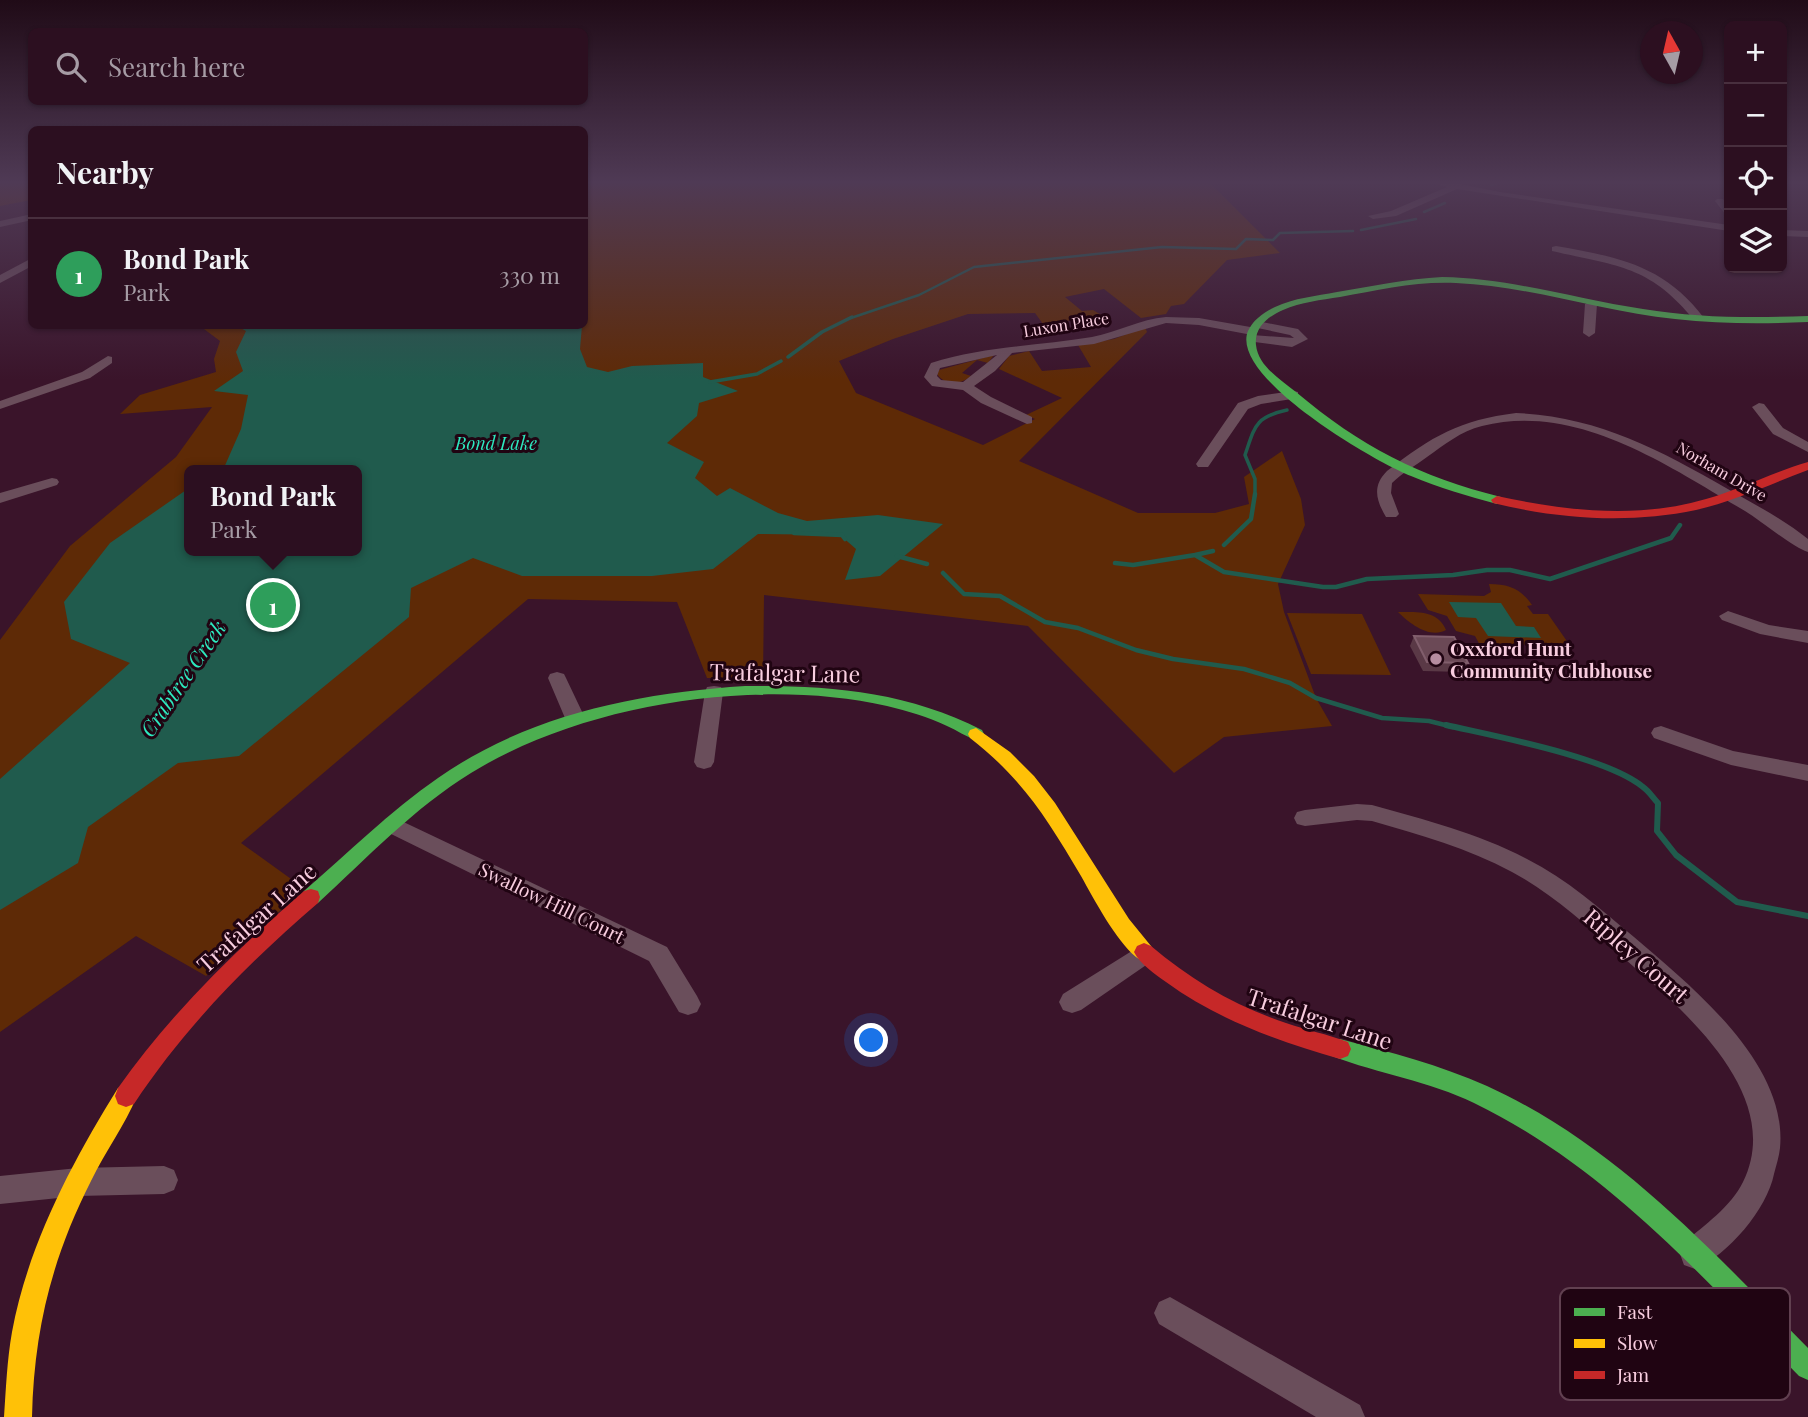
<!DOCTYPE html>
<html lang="en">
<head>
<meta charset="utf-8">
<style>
	body { margin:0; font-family:"Playfair Display",serif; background:#381d2d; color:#f1f3f6 }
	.controls { position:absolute; right:21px; top:21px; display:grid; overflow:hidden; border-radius:10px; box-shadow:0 2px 5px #0004 }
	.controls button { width:63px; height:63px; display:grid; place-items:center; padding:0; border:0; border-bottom:2px solid #482f3e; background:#2c0f20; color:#f1f3f6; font:35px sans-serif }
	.compass { position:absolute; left:1640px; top:21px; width:63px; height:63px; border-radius:50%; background:#2c0f20; box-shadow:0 2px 5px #0004; rotate:352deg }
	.you { position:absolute; left:872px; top:1041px; width:24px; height:24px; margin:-18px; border:5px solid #fff; border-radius:50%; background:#1a73e8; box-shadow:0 0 0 10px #1a73e833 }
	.badge { display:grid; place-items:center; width:46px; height:46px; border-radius:50%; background:#b68ca0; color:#fff; font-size:23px; font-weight:700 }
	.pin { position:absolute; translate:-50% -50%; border:4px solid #fff; box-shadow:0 2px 7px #0006 }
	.popup { position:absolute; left:184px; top:465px; width:178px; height:91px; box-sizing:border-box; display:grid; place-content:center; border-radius:10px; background:#2c0f20; filter:drop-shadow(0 2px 5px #0005); font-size:23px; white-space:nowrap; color:#a69ca5 }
	.popup b { font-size:26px; color:#f1f3f6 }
	.popup::after { content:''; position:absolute; left:50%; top:100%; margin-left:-14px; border:14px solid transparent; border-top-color:#2c0f20 }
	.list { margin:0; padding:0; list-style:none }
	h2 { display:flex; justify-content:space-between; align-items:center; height:91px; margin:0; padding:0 28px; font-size:30px }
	h2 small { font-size:23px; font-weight:400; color:#a69ca5 }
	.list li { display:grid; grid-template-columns:46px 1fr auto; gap:21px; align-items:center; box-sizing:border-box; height:112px; padding:0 28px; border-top:2px solid #482f3e }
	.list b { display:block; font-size:26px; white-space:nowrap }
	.list p { margin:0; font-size:23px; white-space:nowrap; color:#a69ca5 }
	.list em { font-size:23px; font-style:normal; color:#a69ca5 }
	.icon { flex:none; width:38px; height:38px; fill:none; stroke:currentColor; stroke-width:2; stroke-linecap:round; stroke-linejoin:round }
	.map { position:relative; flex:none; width:1808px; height:1417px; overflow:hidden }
	.search { position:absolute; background:#2c0f20; box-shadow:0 2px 5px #0004; left:28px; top:28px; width:560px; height:77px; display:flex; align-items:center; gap:18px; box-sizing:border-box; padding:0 24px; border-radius:10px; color:#a69ca5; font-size:26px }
	.panel { position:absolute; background:#2c0f20; box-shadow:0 2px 5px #0004; left:28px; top:126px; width:560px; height:203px; border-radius:10px }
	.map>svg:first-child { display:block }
</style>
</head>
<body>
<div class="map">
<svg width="1808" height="1417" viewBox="0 0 1808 1417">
	<rect width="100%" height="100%" fill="#3a142a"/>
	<!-- green -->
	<path fill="#5e2a06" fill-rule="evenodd" d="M0,181H31V200L0,206Z
		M585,181H1208L1280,253L1227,260L1184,304L1171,306L1166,314L1141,318L1104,289L1065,297L1082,311L1093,310L1103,316L1043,324L1035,313L968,314L893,339L839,361L856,393L983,445L1035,419L1026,415L1062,398L999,369L1009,356L1029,351L1042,371L1091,367L1078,345L1114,339L1145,327L1147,332L1019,461L1138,513H1215L1249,504L1244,477L1282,451L1301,499L1305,525L1278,584L1284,612L1316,698L1332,726L1224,737L1174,773L1028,626L764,595L763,678H707L677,602L528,599L241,843L305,889L206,976L136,936L0,1032V640L70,546L176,457L212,407L120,414L140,395L216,372L214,359L220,341L200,326H584ZM189,470H357V551H189Z
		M994,355L988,363L977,360L962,373L971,376C961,385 945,386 937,374L939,370Z
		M1489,584C1509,584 1521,589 1532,605L1527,606L1533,614H1548L1571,647L1565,645L1501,644L1503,649H1482L1475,636L1456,631L1447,616L1428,610L1418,594L1484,596L1491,592Z
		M1398,612C1417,612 1438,610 1446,630C1430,639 1410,624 1398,612Z
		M1287,613L1362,614L1391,675L1311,674Z"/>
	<!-- water -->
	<path fill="#205b4d" d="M237,326H582L580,349L587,367L608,372L632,366L703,363V377L738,391L699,403L697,416L667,443L704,462L695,478L717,496L730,488L778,513L807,521L878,515L943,524L880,576L845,580L856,549L840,535L758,534L713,569L652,576H522L473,558L411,588L409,617L239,756L178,763L88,827L78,863L0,910V779L130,663L71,639L64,602L110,543L189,488V551H357V470H223L241,429L248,395L214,391L243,371L236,352L246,331Z
		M1449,602L1501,603L1516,626L1534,627L1541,638L1488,636L1476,618L1458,617Z"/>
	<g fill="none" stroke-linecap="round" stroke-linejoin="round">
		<!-- stream-far3 -->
		<path stroke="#205b4d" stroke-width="2.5" d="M1491,185L1506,181
			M1424,212L1445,203
			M1361,230L1416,219
			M848,319L919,295L974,267L1162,247L1236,249L1246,239L1273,240L1280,233L1353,231"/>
		<!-- stream-far2 -->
		<path stroke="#205b4d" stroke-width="3.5" d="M788,357L822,332L852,317
			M710,382L757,374L781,361
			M1255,496V479L1245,455C1255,426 1255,417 1287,410"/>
		<!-- stream-far1 -->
		<path stroke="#205b4d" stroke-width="4.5" d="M794,533L842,535L845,539
			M1224,545L1251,519L1255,494
			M1195,555L1213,551
			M897,556L927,564
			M1115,563L1133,565L1195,555L1224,572L1323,587H1336L1367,579L1453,575L1487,570H1510L1550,579L1671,538L1680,525
			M943,573L964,594L1000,596L1045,622L1078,628L1136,650L1173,659L1244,669L1290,683L1316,698L1382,718L1429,721L1453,727"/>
		<!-- stream -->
		<path stroke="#205b4d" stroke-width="6" d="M1446,725C1494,736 1607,757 1643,787C1649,791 1653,798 1658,803L1657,831L1676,855L1737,902L1808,916"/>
		<!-- street -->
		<path fill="#6a4e5b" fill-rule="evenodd" d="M1426,181H1445L1500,192L1729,225V231L1457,189L1396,216L1373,219L1368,216L1391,211L1447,187Z
			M1717,199H1723L1729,207V216L1726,215L1715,201Z
			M32,214V220L0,227V221Z
			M1782,230L1808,231V237L1782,236Z
			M1556,246C1618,257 1664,265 1704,318L1694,320C1649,265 1617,266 1552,251V247Z
			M32,258V266L0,283V275Z
			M1591,301L1597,304L1595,333L1589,337L1583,333L1585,304Z
			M1166,317L1199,318L1256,328L1258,331L1252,335L1294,338L1290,335L1253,327V323L1257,321L1298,329L1308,339L1292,347L1247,341V335H1252L1199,325L1166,323L1094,344L1012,353L995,371L974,386L991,397L1032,417V423L1027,424L981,403L963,390L932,386L924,377L931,363C984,346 1038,346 1092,337C1118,332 1140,319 1166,317ZM997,355L963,382L941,380L937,376L940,368Z
			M108,356L112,357V363L90,378L0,409V401L82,372Z
			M1293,391L1298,392V398L1261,404L1248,409L1208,467H1198L1196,464L1238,403L1258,396Z
			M1759,403L1764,404L1783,428L1808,442V452L1773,434L1752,407Z
			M1516,413C1595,416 1659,449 1726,488C1754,504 1783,519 1808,539V552C1794,548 1761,521 1745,511C1668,466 1577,402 1482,426C1461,431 1444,445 1427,457C1415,466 1402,473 1392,483L1391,493L1399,514L1396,517H1386C1376,500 1372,486 1387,471C1432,436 1460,420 1516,413Z
			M52,478L57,479L59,482L57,485L0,503V493Z
			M1728,611L1769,625L1808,631V643L1760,634L1722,620L1719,616Z
			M557,672L564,674L566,678L585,718L582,723H568L565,718L548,678L550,674Z
			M714,686L721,687L723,692L714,762L711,767L704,769L697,767L694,762L705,692L707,687Z
			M1661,726L1733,751L1808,765V781L1731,765L1654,738L1651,733L1654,728Z
			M1357,804L1372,805C1425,820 1478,833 1527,859C1567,879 1600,909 1634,937C1691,986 1788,1063 1780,1148C1779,1157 1776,1166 1774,1174C1767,1209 1728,1255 1695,1269L1684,1265L1680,1254L1684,1243C1704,1225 1731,1207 1743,1182C1787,1092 1676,1004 1617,952C1584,923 1551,893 1512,872C1468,848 1420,835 1372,821L1357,820L1305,826L1297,824L1294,818L1297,812L1305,810Z
			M393,817L667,947L697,996L701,1004L697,1012L688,1015L679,1012L649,961L385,831L382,825L385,819Z
			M1143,944L1152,947L1155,954L1152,961L1081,1010L1072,1013L1063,1010L1059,1002L1063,994Z
			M164,1166L174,1170L178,1180L174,1190L164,1194L78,1196L0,1204V1176L78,1168Z
			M1170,1297L1360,1405L1365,1417H1316L1159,1324L1154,1313L1159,1302Z"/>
		<!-- fast -->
		<path fill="#4caf50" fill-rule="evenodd" d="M1442,277C1510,278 1576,299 1643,309C1697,318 1753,318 1808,316V322C1764,324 1720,324 1675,319C1602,312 1530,286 1456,283C1417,281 1378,290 1340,297C1321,300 1301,302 1283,310C1269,316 1254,327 1256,345C1258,366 1281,380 1296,392C1360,446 1420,477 1501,497L1503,500L1497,504C1468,496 1439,488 1411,476C1375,462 1229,377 1248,331C1253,320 1264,312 1275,307C1294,298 1316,296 1337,292C1372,286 1407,279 1442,277Z
			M745,686C828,685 906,691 982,730L984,734L976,740C966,737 957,730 947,726C928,717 908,711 887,706C758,677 584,703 471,773C414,808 367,858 318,903L311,905L304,903L302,897L304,891C348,853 390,811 438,778C528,715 637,693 745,686Z
			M1340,1039C1390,1052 1440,1065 1487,1086C1615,1144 1711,1250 1808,1348V1380L1799,1376C1700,1274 1604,1166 1474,1103C1429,1081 1379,1074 1332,1056L1329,1049L1332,1042Z"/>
		<!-- slow -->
		<path fill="#ffc107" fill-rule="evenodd" d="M976,728L1010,752L1034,776L1055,803L1129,919L1151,946L1154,952L1151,958C1145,960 1141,961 1136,957C1115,939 1095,901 1081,876C1048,820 1023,779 970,738L968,734L970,730Z
			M126,1085L134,1088L137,1096C125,1125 105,1152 91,1181C52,1258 34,1330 32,1417H4C6,1389 7,1360 12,1332C28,1245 72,1162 118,1088Z"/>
		<!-- jam -->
		<path fill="#c62828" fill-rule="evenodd" d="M1808,462V470C1771,484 1735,501 1696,510C1629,524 1559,519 1493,503L1491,500L1497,496C1565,511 1639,519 1706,499C1741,489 1773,472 1808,462Z
			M311,889L318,891L320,897L318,903C248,963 185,1027 134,1104L126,1107L118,1104L115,1096L118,1088C171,1013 235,951 304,891Z
			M1144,943L1151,946C1191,980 1235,1006 1286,1023C1306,1030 1327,1034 1348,1042L1351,1049L1348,1056L1340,1059C1278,1041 1218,1020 1166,982C1155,974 1140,964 1134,952L1137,946Z"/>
	</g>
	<!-- wall -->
	<path fill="#5a3946" d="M1414,636L1468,663L1463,672L1423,671L1410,646Z"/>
	<!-- building -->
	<path fill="#6b4956" stroke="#815e6c" stroke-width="2" d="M1414,636L1454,637L1468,663L1427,662Z"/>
	<!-- sky -->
	<linearGradient id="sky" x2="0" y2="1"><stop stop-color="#200b17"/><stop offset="0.48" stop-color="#4f3a55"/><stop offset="1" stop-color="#4f3a55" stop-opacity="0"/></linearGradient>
	<rect width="1808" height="380" fill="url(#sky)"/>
	<!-- markers -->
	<circle fill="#b68ca0" stroke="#200412" stroke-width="2.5" cx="1436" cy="659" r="7"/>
	<g text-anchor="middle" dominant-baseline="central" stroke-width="6" stroke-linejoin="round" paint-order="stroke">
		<!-- far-street labels -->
		<g font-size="16" fill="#f8cddf" stroke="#200412">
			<text transform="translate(1066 324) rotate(-9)">Luxon Place</text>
			<text transform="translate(1722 471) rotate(30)">Norham Drive</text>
		</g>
		<!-- far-water labels -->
		<g font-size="18" font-style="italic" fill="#2de9bf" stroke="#200412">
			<text x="496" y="443">Bond Lake</text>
		</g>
		<!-- poi labels -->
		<g font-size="19" font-weight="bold" fill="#f8cddf" stroke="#200412" text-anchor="start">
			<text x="1450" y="648">Oxxford Hunt<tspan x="1450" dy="22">Community Clubhouse</tspan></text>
		</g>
		<!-- street labels -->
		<g font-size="19" fill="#f8cddf" stroke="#200412">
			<text transform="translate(552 902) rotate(26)">Swallow Hill Court</text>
		</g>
		<!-- water labels -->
		<g font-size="21" font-style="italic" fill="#2de9bf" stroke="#200412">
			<text transform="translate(182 678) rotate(-56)">Crabtree Creek</text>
		</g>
		<!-- near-street labels -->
		<g font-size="23" fill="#f8cddf" stroke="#200412">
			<text transform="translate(785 672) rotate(1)">Trafalgar Lane</text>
			<text transform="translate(256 917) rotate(-42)">Trafalgar Lane</text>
			<text transform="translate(1637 955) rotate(41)">Ripley Court</text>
			<text transform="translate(1320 1018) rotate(18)">Trafalgar Lane</text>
		</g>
	</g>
	<!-- legend -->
	<rect x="1560" y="1288" width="230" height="112" rx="10" fill="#200412" stroke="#614050" stroke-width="2"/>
	<rect x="1574" y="1308" width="31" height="8" fill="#4caf50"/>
	<rect x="1574" y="1339" width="31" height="9" fill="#ffc107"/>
	<rect x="1574" y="1371" width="31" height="8" fill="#c62828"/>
	<g font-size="19" fill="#f8cddf">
		<text x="1617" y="1319">Fast</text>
		<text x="1617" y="1350">Slow</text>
		<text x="1617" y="1382">Jam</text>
	</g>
</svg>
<div class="controls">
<button>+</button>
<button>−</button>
<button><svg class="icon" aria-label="locate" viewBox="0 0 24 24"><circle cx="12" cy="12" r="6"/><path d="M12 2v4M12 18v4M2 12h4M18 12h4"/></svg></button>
<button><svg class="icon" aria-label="layers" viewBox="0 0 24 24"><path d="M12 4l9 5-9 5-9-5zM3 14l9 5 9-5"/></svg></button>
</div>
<svg class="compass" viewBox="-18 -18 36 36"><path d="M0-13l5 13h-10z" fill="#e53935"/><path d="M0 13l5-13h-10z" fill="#a69ca5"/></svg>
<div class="you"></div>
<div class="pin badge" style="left:273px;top:605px;background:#2e9e5b">1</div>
<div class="popup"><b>Bond Park</b>Park</div>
<div class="search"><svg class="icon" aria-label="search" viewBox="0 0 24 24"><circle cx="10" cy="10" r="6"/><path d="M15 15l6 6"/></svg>Search here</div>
<section class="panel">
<h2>Nearby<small></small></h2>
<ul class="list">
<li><span class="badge" style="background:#2e9e5b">1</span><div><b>Bond Park</b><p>Park</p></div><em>330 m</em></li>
</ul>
</section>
</div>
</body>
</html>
